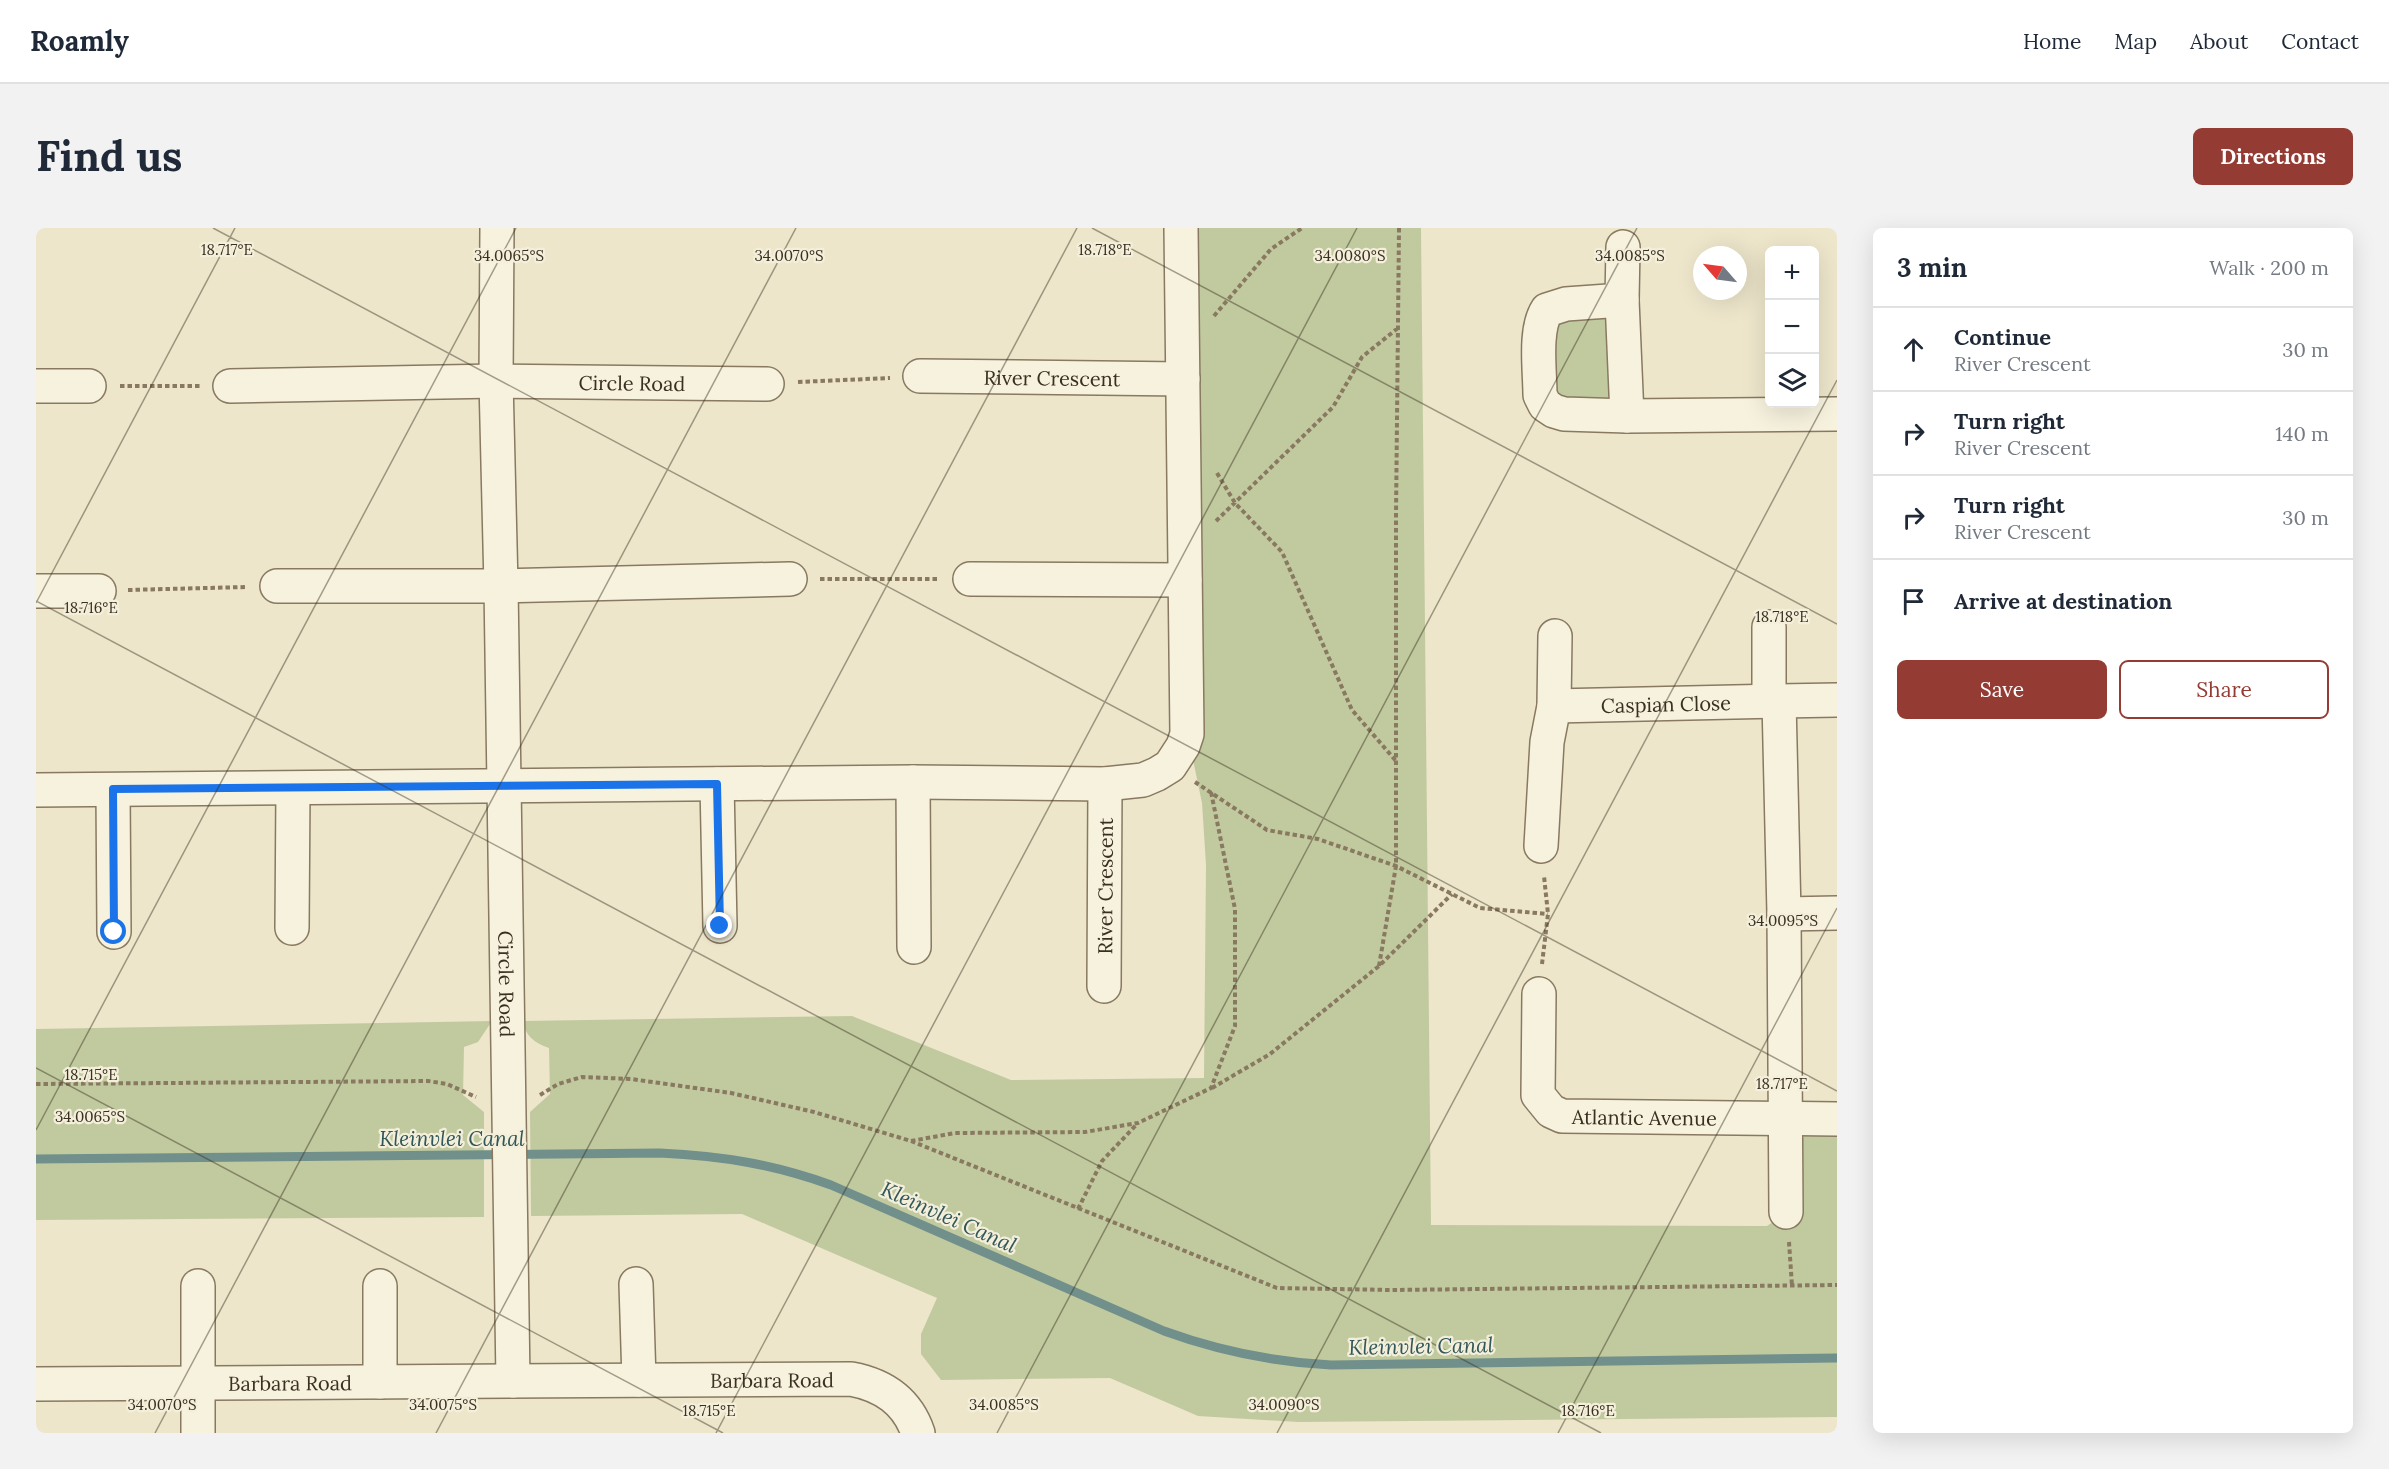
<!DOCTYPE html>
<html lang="en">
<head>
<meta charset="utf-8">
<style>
	body { margin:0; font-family:Lora,serif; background:#f2f2f3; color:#1f2937 }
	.controls { position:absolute; right:18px; top:18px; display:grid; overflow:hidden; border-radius:9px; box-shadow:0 6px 24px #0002 }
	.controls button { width:54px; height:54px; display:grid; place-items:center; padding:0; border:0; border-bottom:2px solid #e0e1e3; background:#fff; color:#1f2937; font:30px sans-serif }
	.compass { position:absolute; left:1657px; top:18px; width:54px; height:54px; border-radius:50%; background:#fff; box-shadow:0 6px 24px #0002; rotate:298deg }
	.stop { position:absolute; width:18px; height:18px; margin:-14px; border:4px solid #1a73e8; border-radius:50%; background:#fff }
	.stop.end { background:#1a73e8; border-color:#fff; box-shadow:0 2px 6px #0008 }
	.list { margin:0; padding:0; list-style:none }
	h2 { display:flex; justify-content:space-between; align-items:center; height:78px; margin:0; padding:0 24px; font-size:26px }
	h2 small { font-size:20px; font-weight:400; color:#747a83 }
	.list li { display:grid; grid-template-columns:39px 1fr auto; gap:18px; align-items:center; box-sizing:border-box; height:84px; padding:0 24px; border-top:2px solid #e0e1e3 }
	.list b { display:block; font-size:22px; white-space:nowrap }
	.list p { margin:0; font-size:20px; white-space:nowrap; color:#747a83 }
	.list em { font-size:20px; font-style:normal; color:#747a83 }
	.actions { display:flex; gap:12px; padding:18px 24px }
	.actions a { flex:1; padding:14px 0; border:2px solid #943c33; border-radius:9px; text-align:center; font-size:21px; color:#943c33 }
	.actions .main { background:#943c33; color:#fff }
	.icon { flex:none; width:33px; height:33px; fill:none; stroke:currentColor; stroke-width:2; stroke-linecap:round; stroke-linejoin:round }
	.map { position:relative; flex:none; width:1801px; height:1205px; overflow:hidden; border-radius:9px }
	header { display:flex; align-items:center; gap:36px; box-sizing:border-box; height:84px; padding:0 30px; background:#fff; border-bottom:2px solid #e0e1e3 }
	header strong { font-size:28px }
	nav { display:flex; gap:33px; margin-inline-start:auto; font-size:21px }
	.intro { display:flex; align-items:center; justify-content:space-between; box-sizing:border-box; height:144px; padding:0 36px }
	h1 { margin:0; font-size:42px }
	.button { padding:15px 27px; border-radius:9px; background:#943c33; color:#fff; font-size:21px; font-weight:700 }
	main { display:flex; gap:36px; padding:0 36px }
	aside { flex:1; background:#fff; border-radius:9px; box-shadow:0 6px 24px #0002 }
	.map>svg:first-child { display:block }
</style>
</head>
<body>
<header>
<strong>Roamly</strong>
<nav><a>Home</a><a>Map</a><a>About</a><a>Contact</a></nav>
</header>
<div class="intro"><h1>Find us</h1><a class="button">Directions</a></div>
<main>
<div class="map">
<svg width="1801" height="1205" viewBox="0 0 1801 1205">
	<rect width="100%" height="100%" fill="#ede6cb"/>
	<!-- green -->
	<path fill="#c1ca9f" d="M1157,0H1385L1395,997L1731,998L1752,984L1762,918L1771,904L1801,899V1189L1262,1194L1162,1188L1074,1150L905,1152L885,1126V1106L901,1070L706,986L495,988L494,884L514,866L513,820C498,815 490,808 486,793L816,788L975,852L1168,850L1170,637L1166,575L1156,527Z
		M1529,82H1562L1574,94L1576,165L1563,178L1527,176L1517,165L1516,100Z
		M456,793L442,814L428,819L427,867L448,884V989L0,992V801Z"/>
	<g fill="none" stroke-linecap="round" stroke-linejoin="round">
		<!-- stream -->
		<path stroke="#71908b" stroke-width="9" d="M0,931L624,925C687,928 736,936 795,957L1128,1103C1183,1123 1237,1134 1295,1137L1801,1130"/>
		<!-- minor casing -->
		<g stroke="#887960" stroke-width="36">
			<g id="minor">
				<path id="s1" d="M461,0L460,153L465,358L477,1153"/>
				<path d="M1587,19L1586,72L1591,188"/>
				<path d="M1586,72L1530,76L1511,82C1498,102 1504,143 1504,167L1509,177L1518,183L1528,186L1591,188L1801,186"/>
				<path id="s2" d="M884,148L1147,151"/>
				<path d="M0,158H53"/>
				<path id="s3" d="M194,158L460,153L731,156"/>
				<path d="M934,351L1149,352"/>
				<path d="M241,358H465L754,351"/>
				<path d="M0,363H63"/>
				<path d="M1733,399V473"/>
				<path id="s4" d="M1518,478L1743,473"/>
				<path d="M877,554L878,719"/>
				<path d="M681,556L684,698"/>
				<path d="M0,562L877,554L1069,556L1107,552L1121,546L1134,538L1147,518L1151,506L1145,0"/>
				<path d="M77,562L78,704"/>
				<path d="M1505,618L1511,514L1518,478L1519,408"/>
				<path d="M1748,686L1801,685"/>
				<path d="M256,700L257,561"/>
				<path id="s5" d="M1068,758L1069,556"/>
				<path id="s6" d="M1503,766L1502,867L1515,883L1526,888L1801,891"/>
				<path d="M1750,984L1748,686L1743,473L1801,472"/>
				<path d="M600,1056L603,1152"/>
				<path d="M162,1058V1205"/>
				<path d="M344,1058V1154"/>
				<path id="s7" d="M0,1156L815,1151C847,1157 871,1173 882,1205"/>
			</g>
		</g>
		<!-- path -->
		<path stroke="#887960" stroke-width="4" stroke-dasharray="4.5 3" stroke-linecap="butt" d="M1178,88L1235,21L1266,0
			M762,154L854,150
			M84,158H164
			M1181,245L1199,275L1246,324L1316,482L1360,533
			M1180,293L1297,179L1326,129L1362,100
			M784,351H903
			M92,362L210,359
			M1159,554L1231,602L1282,611L1360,638L1444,680L1512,686
			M1506,736L1512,686L1508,648
			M1343,738L1360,638V287L1363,0
			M0,856L392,853L411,856L440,869
			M1176,860L1234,826L1343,738L1416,666
			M504,867L522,856L546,849L595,851L695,865L778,884L875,913L1241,1060L1356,1062L1801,1057
			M875,913L919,905L1049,904L1102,895L1175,860L1199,798V681L1175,564
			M1042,981L1066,933L1101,896
			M1753,1014L1756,1058"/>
		<!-- minor -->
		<use href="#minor" stroke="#f7f2de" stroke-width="33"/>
	</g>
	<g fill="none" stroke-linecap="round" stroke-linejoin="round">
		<!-- route -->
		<path stroke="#1a73e8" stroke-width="8" d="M78,704L77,561L681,556L684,698"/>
	</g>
	<!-- ticks -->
	<path fill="none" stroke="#3a3022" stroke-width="1.5" stroke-opacity="0.45" d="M177,0L1801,863M1056,0L1801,396M0,373L1565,1205M0,375L199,0M0,840L687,1205M0,902L480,0M119,1205L760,0M400,1205L1041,0M680,1205L1321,0M961,1205L1601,0M1241,1205L1801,152M1522,1205L1801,680"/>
	<g text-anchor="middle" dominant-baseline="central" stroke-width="4.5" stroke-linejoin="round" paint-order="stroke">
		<!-- street labels -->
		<g font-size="20" fill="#3a3022" stroke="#f4efda">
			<text stroke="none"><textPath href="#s2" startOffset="132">River Crescent</textPath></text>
			<text stroke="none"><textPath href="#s3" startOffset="402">Circle Road</textPath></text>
			<text stroke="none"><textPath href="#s4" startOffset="112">Caspian Close</textPath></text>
			<text stroke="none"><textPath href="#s5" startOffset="100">River Crescent</textPath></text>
			<text stroke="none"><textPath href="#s1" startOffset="756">Circle Road</textPath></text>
			<text stroke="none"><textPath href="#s6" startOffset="216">Atlantic Avenue</textPath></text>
			<text stroke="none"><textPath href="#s7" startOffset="736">Barbara Road</textPath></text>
			<text stroke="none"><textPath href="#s7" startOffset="254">Barbara Road</textPath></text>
		</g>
		<!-- water labels -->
		<g font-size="21" font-style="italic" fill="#325759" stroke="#f4efda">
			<text x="416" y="910">Kleinvlei Canal</text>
			<text transform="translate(913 989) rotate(24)">Kleinvlei Canal</text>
			<text transform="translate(1385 1118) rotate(-1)">Kleinvlei Canal</text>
		</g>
	</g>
	<g font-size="15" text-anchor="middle" fill="#3a3022" stroke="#f4efda" stroke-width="4.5" stroke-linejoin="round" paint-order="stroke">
		<text x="191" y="27">18.717°E</text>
		<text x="1069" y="27">18.718°E</text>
		<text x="1314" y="33">34.0080°S</text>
		<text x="1594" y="33">34.0085°S</text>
		<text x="473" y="33">34.0065°S</text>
		<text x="753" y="33">34.0070°S</text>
		<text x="55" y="385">18.716°E</text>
		<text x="1746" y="394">18.718°E</text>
		<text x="1747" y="698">34.0095°S</text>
		<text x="55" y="852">18.715°E</text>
		<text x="1746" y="861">18.717°E</text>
		<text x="54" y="894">34.0065°S</text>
		<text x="126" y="1182">34.0070°S</text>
		<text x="407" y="1182">34.0075°S</text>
		<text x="968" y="1182">34.0085°S</text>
		<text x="1248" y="1182">34.0090°S</text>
		<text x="673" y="1188">18.715°E</text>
		<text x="1552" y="1188">18.716°E</text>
	</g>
</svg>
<div class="controls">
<button>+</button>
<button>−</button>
<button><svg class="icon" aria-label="layers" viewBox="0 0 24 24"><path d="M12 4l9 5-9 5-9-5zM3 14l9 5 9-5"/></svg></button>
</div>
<svg class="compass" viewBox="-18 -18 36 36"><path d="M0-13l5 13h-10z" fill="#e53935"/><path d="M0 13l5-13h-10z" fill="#747a83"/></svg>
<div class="stop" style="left:78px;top:704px"></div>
<div class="stop end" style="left:684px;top:698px"></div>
</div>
<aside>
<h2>3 min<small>Walk · 200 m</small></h2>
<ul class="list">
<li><svg class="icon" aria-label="ahead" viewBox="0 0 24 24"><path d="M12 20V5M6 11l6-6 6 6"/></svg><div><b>Continue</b><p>River Crescent</p></div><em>30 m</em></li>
<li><svg class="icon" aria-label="right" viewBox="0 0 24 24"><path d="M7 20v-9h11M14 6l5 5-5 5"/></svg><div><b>Turn right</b><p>River Crescent</p></div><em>140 m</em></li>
<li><svg class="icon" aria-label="right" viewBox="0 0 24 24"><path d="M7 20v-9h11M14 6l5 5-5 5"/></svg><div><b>Turn right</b><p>River Crescent</p></div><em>30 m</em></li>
<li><svg class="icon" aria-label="arrive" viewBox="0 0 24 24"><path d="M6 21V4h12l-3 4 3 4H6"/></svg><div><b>Arrive at destination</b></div></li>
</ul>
<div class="actions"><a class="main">Save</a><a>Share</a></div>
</aside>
</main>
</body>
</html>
